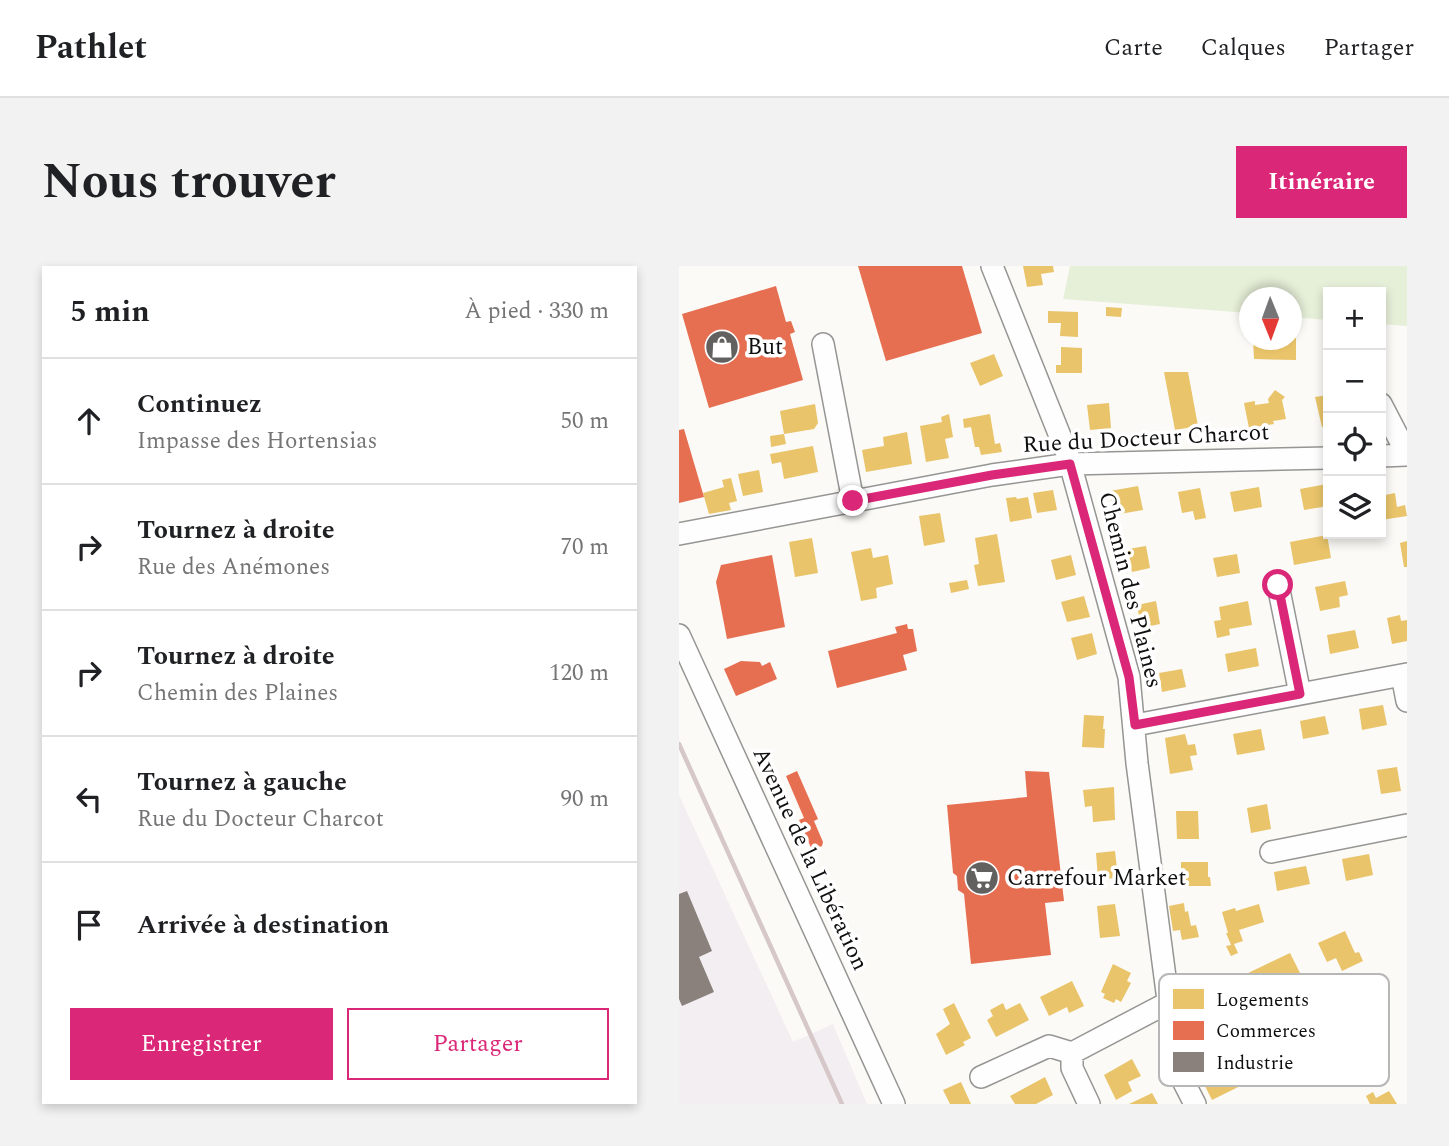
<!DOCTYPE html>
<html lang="fr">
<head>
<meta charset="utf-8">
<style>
	body { margin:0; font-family:Spectral,serif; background:#f2f2f2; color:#202124 }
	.controls { position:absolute; right:21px; top:21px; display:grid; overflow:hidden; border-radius:0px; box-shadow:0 4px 10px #0003 }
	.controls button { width:63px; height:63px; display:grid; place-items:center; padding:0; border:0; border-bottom:2px solid #e0e0e0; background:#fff; color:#202124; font:35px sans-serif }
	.compass { position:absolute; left:560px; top:21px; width:63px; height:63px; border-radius:50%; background:#fff; box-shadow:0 4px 10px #0003; rotate:179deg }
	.stop { position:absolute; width:21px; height:21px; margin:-16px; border:5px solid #db2777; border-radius:50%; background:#fff }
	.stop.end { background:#db2777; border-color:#fff; box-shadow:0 2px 7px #0008 }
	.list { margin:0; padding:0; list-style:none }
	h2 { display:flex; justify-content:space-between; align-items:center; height:91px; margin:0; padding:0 28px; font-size:30px }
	h2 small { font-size:23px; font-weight:400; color:#757577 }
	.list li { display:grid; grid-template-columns:46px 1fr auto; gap:21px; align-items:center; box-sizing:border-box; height:126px; padding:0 28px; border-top:2px solid #e0e0e0 }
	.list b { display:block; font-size:26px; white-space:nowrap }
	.list p { margin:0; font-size:23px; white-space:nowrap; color:#757577 }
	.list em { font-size:23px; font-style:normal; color:#757577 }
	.actions { display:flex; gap:14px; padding:21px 28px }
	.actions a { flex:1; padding:16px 0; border:2px solid #db2777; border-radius:0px; text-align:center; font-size:24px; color:#db2777 }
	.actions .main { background:#db2777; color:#fff }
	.icon { flex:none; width:38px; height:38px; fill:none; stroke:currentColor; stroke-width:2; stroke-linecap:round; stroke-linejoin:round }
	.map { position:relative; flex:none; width:728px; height:838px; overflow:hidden; border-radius:0px }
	header { display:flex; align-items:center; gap:42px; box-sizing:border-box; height:98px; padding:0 35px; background:#fff; border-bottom:2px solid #e0e0e0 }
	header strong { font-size:33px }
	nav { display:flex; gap:38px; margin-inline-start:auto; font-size:24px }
	.intro { display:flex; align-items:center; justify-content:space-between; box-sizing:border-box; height:168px; padding:0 42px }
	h1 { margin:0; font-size:49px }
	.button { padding:18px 32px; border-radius:0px; background:#db2777; color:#fff; font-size:24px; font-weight:700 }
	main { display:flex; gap:42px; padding:0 42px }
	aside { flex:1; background:#fff; border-radius:0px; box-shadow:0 4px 10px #0003 }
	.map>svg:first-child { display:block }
</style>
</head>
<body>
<header>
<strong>Pathlet</strong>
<nav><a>Carte</a><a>Calques</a><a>Partager</a></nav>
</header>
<div class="intro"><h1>Nous trouver</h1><a class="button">Itinéraire</a></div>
<main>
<aside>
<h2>5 min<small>À pied · 330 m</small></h2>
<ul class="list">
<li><svg class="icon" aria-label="ahead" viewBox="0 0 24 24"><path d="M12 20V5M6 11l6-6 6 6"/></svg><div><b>Continuez</b><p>Impasse des Hortensias</p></div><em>50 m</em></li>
<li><svg class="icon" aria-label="right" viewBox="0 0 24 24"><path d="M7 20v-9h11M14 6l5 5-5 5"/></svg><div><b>Tournez à droite</b><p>Rue des Anémones</p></div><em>70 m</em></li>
<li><svg class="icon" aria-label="right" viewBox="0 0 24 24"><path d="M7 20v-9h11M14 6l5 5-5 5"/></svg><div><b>Tournez à droite</b><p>Chemin des Plaines</p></div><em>120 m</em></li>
<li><svg class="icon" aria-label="left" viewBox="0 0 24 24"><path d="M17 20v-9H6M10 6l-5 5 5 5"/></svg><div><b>Tournez à gauche</b><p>Rue du Docteur Charcot</p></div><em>90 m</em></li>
<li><svg class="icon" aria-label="arrive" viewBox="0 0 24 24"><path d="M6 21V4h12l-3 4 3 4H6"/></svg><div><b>Arrivée à destination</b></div></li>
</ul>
<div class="actions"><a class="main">Enregistrer</a><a>Partager</a></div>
</aside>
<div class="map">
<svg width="728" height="838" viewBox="0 0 728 838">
	<rect width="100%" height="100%" fill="#fbfaf6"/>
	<!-- industrial -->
	<path fill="#f3eef1" d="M0,529L114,776L154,758L188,838H0Z"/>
	<!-- green -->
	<path fill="#e6efd8" d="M391,0H728V60L702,58V26H649V54L613,51L612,32H570V47L384,33Z"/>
	<!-- homes -->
	<path fill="#e9c46a" d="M344,0H374L375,6L362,8L364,19L348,21Z
		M427,41L443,42L442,51L427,50Z
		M369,45L399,46V71L381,70L382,57H369Z
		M612,72H617V94L575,93L574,74H612Z
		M382,81L403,82V107H377V99H382Z
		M315,88L324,110L301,120L291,97Z
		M485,106H509L519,160L496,164Z
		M596,124L606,131L603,134L607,153L594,155L595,158L570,162L565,137L576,135V139L590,137L589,133Z
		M649,129V160L643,161L636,131Z
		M430,137L432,162L411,164L408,139Z
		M136,138L139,157L135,163L105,168L107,178L92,181L91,170L105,168L101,145Z
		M270,148L274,171L266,173L270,192L247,196L241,160L263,156L262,151Z
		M311,148L316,178L321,177L323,186L302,189L300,181H296L292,161L285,162L284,153Z
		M228,166L233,198L187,206L183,184L205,180L204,171Z
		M134,180L139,206L105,213L102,196L93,198L91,188Z
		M80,204L84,226L64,230L59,208Z
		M52,212L58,235L50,237L52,244L30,248L24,227L45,221L43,214Z
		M648,218L649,240L625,244L621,223Z
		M459,220L464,244L435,249L431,225Z
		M580,221L583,241L555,246L551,226Z
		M521,222L527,252L516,254L514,245L503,247L499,226Z
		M374,224L378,244L358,247L354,227Z
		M716,227L718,241L726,239L728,250L702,254V230Z
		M337,231L338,233L349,231L353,252L331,256L327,232Z
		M261,247L266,276L245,280L240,250Z
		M318,268L326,316L299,320L295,299L300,298L296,272Z
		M648,269L652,292L615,299L611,276Z
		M133,272L139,307L116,311L110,276Z
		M728,275V301H725L721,277Z
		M467,280L471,302L453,306L449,283Z
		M192,282L194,292L209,289L214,318L197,322L198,332L182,335L172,286Z
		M558,288L561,307L538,311L534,292Z
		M392,289L397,309L377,314L372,294Z
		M288,314L290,323L272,327L270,317Z
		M666,315L669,329L660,331L661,341L641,345L636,321Z
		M405,330L411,351L388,356L382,336Z
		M477,335L481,358L462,362L458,339Z
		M569,335L573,359L550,363L551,369L538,372L535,355L542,354L540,341Z
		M721,349L722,355L728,354V375L713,378L708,352Z
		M676,364L680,382L651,388L648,369Z
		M413,367L418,388L398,394L392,372Z
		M577,382L580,400L549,406L546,388Z
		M503,403L507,421L483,426L480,407Z
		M704,439L708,459L683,464L680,443Z
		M405,449L425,450L424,463H426L425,482L403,481Z
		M646,450L650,468L624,473L621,455Z
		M582,463L586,484L558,489L554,468Z
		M506,468L509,479L516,478L518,489L511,490L514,504L491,508L486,472Z
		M718,501L722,525L702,528L698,504Z
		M435,521L436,554L414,556L413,540L406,541L404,524Z
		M588,538L592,563L572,567L568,542Z
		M497,545H519L520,573H498Z
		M436,585L439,612L419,613L417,587Z
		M690,588L694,609L667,615L663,593Z
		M502,596H529V611H531L532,620H502Z
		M627,600L631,618L598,625L595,606Z
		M505,637L506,646L509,645L512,660L517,659L520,671L503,674L501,664L494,665L490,640Z
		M436,638L441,670L421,672L418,640Z
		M580,638L585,656L560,664L564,675L555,678L559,687L552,690L547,680L552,679L547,667H549L543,646L556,642L557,645Z
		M666,665L676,687L680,686L684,695L663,705L657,692L648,696L639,677Z
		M611,687L621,707L590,722L592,725L578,731L567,708Z
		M434,698L452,707L448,715L452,717L442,736L437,733L435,737L424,732L426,728L422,726Z
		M393,715L405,740L390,747L388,741L370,750L361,731Z
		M275,737L292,772L284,776L286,779L267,789L257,768L271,758L264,743Z
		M324,737L327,744L341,737L350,754L317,771L308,754L314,750L311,744Z
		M611,757L616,768L608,772L618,792L533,834L517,802Z
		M453,793L462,810L449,816L453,825L437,834L425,809Z
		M366,811L374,829L357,838H336L331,830Z
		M282,816L292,838H271L264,824Z
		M710,825L718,838H691L687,830L694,826L697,832Z
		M473,827L479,838H450L469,829Z"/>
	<!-- shops -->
	<path fill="#e76f51" d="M179,0H283L303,67L207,95Z
		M97,20L107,56L112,55L116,66L111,68L124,114L30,142L3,48Z
		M5,163L25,231L0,237V164Z
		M93,289L106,361L48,373L37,316L42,299Z
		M228,358L229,363H234L238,385L224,389L228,404L158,422L149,385L218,367L216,361Z
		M62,395L81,396L83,400L91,396L98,413L57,430L45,403Z
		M118,505L139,553L135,555L144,576L143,580L133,584L120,554L125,552L107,510Z
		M346,505L370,506L385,635L366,637L372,689L292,698L285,628L279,624L278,610L274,607L268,539L348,531Z"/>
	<!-- industry -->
	<path fill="#8a817c" d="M8,625L33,685L20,691L35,726L3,740L0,733V628Z"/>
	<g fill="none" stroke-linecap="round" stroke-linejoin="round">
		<!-- minor casing -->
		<g stroke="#959593" stroke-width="24">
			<path id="minor" d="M313,0L389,190L450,411L458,497L498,803L516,838
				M144,78L174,235
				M702,138L728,188
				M702,190L728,189
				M0,268L313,209L391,198L649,192
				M599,319L621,428
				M0,369L215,838
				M723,409L728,435
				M456,459L728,408
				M592,586L728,559
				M393,787V802L410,838
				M302,811L370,780L393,787L490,736"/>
		</g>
		<!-- minor -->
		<use href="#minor" stroke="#fefefe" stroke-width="21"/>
		<!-- rail -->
		<path stroke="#d6c8c8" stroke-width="4.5" d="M0,478L163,838"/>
	</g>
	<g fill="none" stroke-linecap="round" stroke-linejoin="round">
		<!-- route -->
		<path stroke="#db2777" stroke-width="9" d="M174,235L313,209L391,198L450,411L456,459L621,428L599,319"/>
	</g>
	<!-- icons -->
	<defs>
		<g id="shop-disc" transform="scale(1.75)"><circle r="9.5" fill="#626160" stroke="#fff"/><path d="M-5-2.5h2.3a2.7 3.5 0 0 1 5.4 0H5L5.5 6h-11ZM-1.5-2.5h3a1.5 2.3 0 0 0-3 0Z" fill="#fff"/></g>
		<g id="supermarket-disc" transform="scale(1.75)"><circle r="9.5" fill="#626160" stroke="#fff"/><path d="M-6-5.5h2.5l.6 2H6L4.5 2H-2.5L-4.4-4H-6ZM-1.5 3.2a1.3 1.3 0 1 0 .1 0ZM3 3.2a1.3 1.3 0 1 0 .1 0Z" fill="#fff"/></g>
	</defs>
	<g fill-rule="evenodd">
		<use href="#shop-disc" x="43" y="81"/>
		<use href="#supermarket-disc" x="303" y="612"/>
	</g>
	<g text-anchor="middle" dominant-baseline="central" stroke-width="7" stroke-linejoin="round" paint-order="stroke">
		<!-- poi labels -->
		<g font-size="23" fill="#0f0f0f" stroke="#fff" text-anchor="start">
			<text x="68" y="81">But</text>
			<text x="328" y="612">Carrefour Market</text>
		</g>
		<!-- street labels -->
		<g font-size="23" fill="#0f0f0f" stroke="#fff">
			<text transform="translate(467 173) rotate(-3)">Rue du Docteur Charcot</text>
			<text transform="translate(451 324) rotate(76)">Chemin des Plaines</text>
			<text transform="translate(131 593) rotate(65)">Avenue de la Libération</text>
		</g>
	</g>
	<!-- legend -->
	<rect x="480" y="708" width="230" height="112" rx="10" fill="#fff" stroke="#b7b7b7" stroke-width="2"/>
	<rect x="494" y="723" width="31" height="20" fill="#e9c46a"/>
	<rect x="494" y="755" width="31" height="19" fill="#e76f51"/>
	<rect x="494" y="786" width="31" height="20" fill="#8a817c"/>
	<g font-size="19" fill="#0f0f0f">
		<text x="537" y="740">Logements</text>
		<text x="537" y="771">Commerces</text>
		<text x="537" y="803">Industrie</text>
	</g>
</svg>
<div class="controls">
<button>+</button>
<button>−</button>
<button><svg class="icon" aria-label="locate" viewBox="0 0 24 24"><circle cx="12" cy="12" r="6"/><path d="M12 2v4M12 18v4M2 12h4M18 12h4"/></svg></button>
<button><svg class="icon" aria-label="layers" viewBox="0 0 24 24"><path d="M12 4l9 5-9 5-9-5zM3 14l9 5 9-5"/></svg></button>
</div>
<svg class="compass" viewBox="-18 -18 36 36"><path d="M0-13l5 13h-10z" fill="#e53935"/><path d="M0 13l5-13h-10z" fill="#757577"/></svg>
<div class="stop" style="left:599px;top:319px"></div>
<div class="stop end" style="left:174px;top:235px"></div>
</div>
</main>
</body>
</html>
